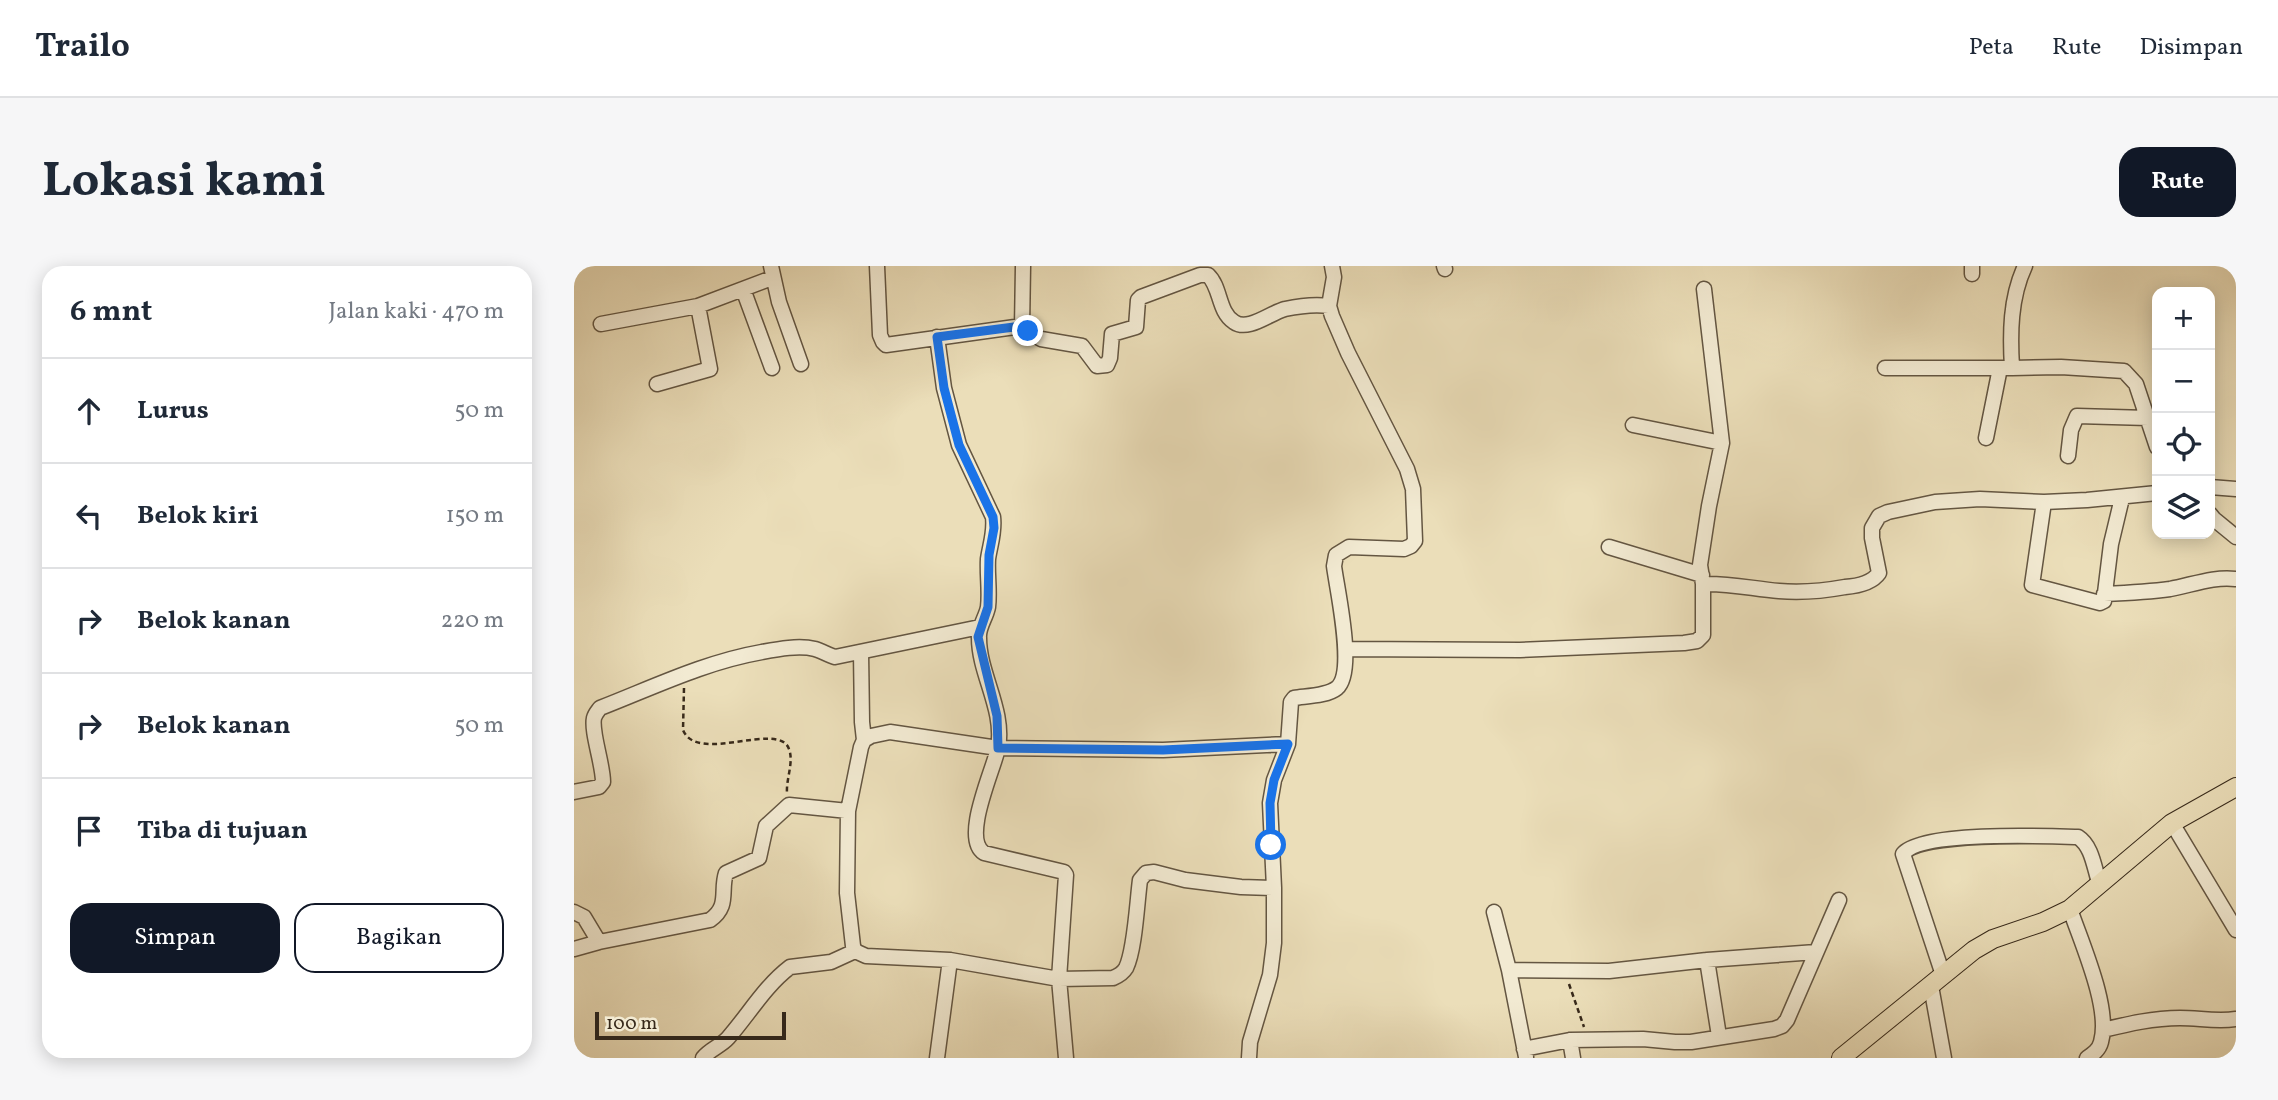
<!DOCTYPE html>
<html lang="id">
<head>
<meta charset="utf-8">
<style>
	body { margin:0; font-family:Vollkorn,serif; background:#f6f6f7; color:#1f2937 }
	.controls { position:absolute; right:21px; top:21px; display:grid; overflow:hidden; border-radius:14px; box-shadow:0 4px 18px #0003 }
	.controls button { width:63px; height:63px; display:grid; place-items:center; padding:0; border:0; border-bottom:2px solid #e0e1e3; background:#fff; color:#1f2937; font:35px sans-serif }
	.scale { position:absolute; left:21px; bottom:18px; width:191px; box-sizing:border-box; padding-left:7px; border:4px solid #37291a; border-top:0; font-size:19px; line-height:24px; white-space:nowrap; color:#37291a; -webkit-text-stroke:5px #f2ead2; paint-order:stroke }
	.stop { position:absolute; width:21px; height:21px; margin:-16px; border:5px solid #1a73e8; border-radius:50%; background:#fff }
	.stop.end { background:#1a73e8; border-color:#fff; box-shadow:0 2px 7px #0008 }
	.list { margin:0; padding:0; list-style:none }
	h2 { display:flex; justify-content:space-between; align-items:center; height:91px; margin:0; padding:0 28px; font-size:30px }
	h2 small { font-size:23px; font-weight:400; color:#747a83 }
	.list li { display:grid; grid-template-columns:46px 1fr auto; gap:21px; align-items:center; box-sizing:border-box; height:105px; padding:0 28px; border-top:2px solid #e0e1e3 }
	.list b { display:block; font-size:26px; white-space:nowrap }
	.list em { font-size:23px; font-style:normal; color:#747a83 }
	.actions { display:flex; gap:14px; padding:21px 28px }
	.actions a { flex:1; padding:16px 0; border:2px solid #111827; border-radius:21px; text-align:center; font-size:24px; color:#111827 }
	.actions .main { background:#111827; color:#fff }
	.icon { flex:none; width:38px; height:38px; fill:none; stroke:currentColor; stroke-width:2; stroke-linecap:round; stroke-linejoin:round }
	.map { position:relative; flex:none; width:1662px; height:792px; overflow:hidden; border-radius:21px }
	header { display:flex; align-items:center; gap:42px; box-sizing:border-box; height:98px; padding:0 35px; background:#fff; border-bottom:2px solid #e0e1e3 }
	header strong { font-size:33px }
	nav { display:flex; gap:38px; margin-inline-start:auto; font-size:24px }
	.intro { display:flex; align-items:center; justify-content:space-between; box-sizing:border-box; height:168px; padding:0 42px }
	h1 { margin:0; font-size:49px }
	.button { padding:18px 32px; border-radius:21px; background:#111827; color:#fff; font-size:24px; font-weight:700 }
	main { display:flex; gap:42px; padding:0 42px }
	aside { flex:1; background:#fff; border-radius:21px; box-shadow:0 4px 18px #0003 }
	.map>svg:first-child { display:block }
</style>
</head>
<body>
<header>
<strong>Trailo</strong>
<nav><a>Peta</a><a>Rute</a><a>Disimpan</a></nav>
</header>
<div class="intro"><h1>Lokasi kami</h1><a class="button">Rute</a></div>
<main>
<aside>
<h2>6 mnt<small>Jalan kaki · 470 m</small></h2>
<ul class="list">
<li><svg class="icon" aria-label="ahead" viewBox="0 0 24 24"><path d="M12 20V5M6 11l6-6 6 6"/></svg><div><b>Lurus</b></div><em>50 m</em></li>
<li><svg class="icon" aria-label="left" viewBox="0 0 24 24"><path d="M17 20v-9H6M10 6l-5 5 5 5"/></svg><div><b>Belok kiri</b></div><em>150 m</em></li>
<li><svg class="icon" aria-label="right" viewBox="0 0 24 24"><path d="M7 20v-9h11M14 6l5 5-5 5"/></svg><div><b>Belok kanan</b></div><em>220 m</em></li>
<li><svg class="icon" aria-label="right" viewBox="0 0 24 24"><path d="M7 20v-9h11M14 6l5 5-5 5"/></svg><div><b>Belok kanan</b></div><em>50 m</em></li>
<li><svg class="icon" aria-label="arrive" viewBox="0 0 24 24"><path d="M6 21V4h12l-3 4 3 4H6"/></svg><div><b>Tiba di tujuan</b></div></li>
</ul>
<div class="actions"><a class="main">Simpan</a><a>Bagikan</a></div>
</aside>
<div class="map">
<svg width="1662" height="792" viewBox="0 0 1662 792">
	<rect width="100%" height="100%" fill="#ebdeb9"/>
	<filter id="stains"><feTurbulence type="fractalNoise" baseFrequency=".00286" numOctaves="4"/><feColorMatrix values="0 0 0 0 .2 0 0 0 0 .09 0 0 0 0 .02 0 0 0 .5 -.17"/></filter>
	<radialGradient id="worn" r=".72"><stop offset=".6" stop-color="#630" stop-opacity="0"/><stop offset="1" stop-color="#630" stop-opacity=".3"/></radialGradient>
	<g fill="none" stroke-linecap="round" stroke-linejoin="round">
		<!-- minor casing -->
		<g stroke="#645642" stroke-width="17">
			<path id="minor" d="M197,0L205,36L227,98
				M303,0L306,69L309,76L312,79L441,61L448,62L467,73L508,80L523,100L533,99L536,92L538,68L562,61L564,34L567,31L626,9H634C647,21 644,46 660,56C674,66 696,47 711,43C725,40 741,38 755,40
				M870,0L871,3
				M1398,0V8
				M1451,0C1436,32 1436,68 1438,102L1487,101L1550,105L1562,118L1583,181
				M169,23L198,102
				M27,58L124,40L198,12
				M448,62L449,0
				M363,71L370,122L385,179L419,251C421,266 416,279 414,293C413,309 416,326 414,341C412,352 404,361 405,372C405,408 431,444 424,482C420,503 387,572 410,587L490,606L492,609L485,713L492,792
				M1311,102H1438
				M83,118L136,103L124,40
				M1059,159L1148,177
				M1412,172L1426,102
				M1494,190L1497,164L1503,150L1574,152
				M1636,221L1662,223
				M1470,236L1458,319L1526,337L1530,335L1537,278L1548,232
				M1636,248L1640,253L1662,271
				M1035,281L1128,309
				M1129,318L1126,299L1135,240L1148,177L1130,23
				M1530,328C1552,327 1574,326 1596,323C1618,319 1640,310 1662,313
				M772,383L946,384L1110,377L1123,375L1129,369V318C1155,317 1180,323 1205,325C1228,327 1249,325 1271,321C1284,320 1298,317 1305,307L1298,272V262L1305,250L1314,246L1361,236L1406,233L1470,236L1513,234L1583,227
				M287,386L288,456L290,474
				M0,526L25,521L29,516C29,498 17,466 20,452C21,448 23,446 26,442C80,421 131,396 188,386C204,383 225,379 241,383C248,385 254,389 261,391L406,361
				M274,545L287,481L290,474L297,470L316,466L424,482L589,484L714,478
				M1598,557L1662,664
				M1496,643C1507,676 1537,742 1527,776C1525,784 1519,788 1513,792
				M0,646L10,651L25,676L136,654C156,640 146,625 152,607L185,592L192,560L215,539L274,545L273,627L279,680L281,685L292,690L376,694L485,713L539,712C544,710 549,707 552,702C561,684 563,636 566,614L572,607L580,606L611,614L667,621L700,622
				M920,646L935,704L952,791
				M0,683L25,676
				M1133,694L1145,770
				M935,704L1035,705L1133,694L1242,686
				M1369,709L1329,588C1346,565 1473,570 1504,571C1518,580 1520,601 1525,616
				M1357,720L1370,792
				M1529,764C1554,758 1579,752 1606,752C1625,752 1643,756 1662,753
				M996,774L999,792
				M950,783L996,774L1069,773L1101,776H1117L1200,763L1208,760L1213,754L1265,634
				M129,792C136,783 147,780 154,772C175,748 191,720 216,701L257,696L281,685
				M363,792L376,694
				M675,792L676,776L696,709L700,677V622L696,537L700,514L714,478L717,436L720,432C733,430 753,430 763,422C782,406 763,324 760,300L762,289L775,281L830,283L837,280L841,275L839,223L833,203L774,87L758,50L755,40L760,11L758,0"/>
		</g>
		<!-- major casing -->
		<g stroke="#37291a" stroke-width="20">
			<path id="major" d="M1267,792L1400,684L1419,673L1469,656L1496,643L1598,557L1662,521"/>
		</g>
		<!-- path -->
		<path stroke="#37291a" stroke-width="2.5" stroke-dasharray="5 3.5" stroke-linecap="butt" d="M110,422L109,464C123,499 205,454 215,483C220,496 212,513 213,527
			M995,718L1010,761"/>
		<!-- minor -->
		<use href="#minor" stroke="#f2ead2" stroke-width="14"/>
		<!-- major -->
		<use href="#major" stroke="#ebdeb9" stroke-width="18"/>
	</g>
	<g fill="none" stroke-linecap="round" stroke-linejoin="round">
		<!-- route -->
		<path stroke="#1a73e8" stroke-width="9" d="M454,65L440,61L363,71L370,122L385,179L419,251L420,262L415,289L414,341L404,371L423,450L424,482L589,484L714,478L700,514L696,537L697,579"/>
	</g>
	<rect width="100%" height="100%" filter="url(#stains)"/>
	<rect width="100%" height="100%" fill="url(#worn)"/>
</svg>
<div class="controls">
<button>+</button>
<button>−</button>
<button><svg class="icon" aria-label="locate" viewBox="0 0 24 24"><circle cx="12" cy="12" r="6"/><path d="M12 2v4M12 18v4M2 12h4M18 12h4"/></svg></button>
<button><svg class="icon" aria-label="layers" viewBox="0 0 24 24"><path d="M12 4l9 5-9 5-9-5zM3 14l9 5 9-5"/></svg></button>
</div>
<div class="scale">100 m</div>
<div class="stop" style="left:697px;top:579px"></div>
<div class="stop end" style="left:454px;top:65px"></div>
</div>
</main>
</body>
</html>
